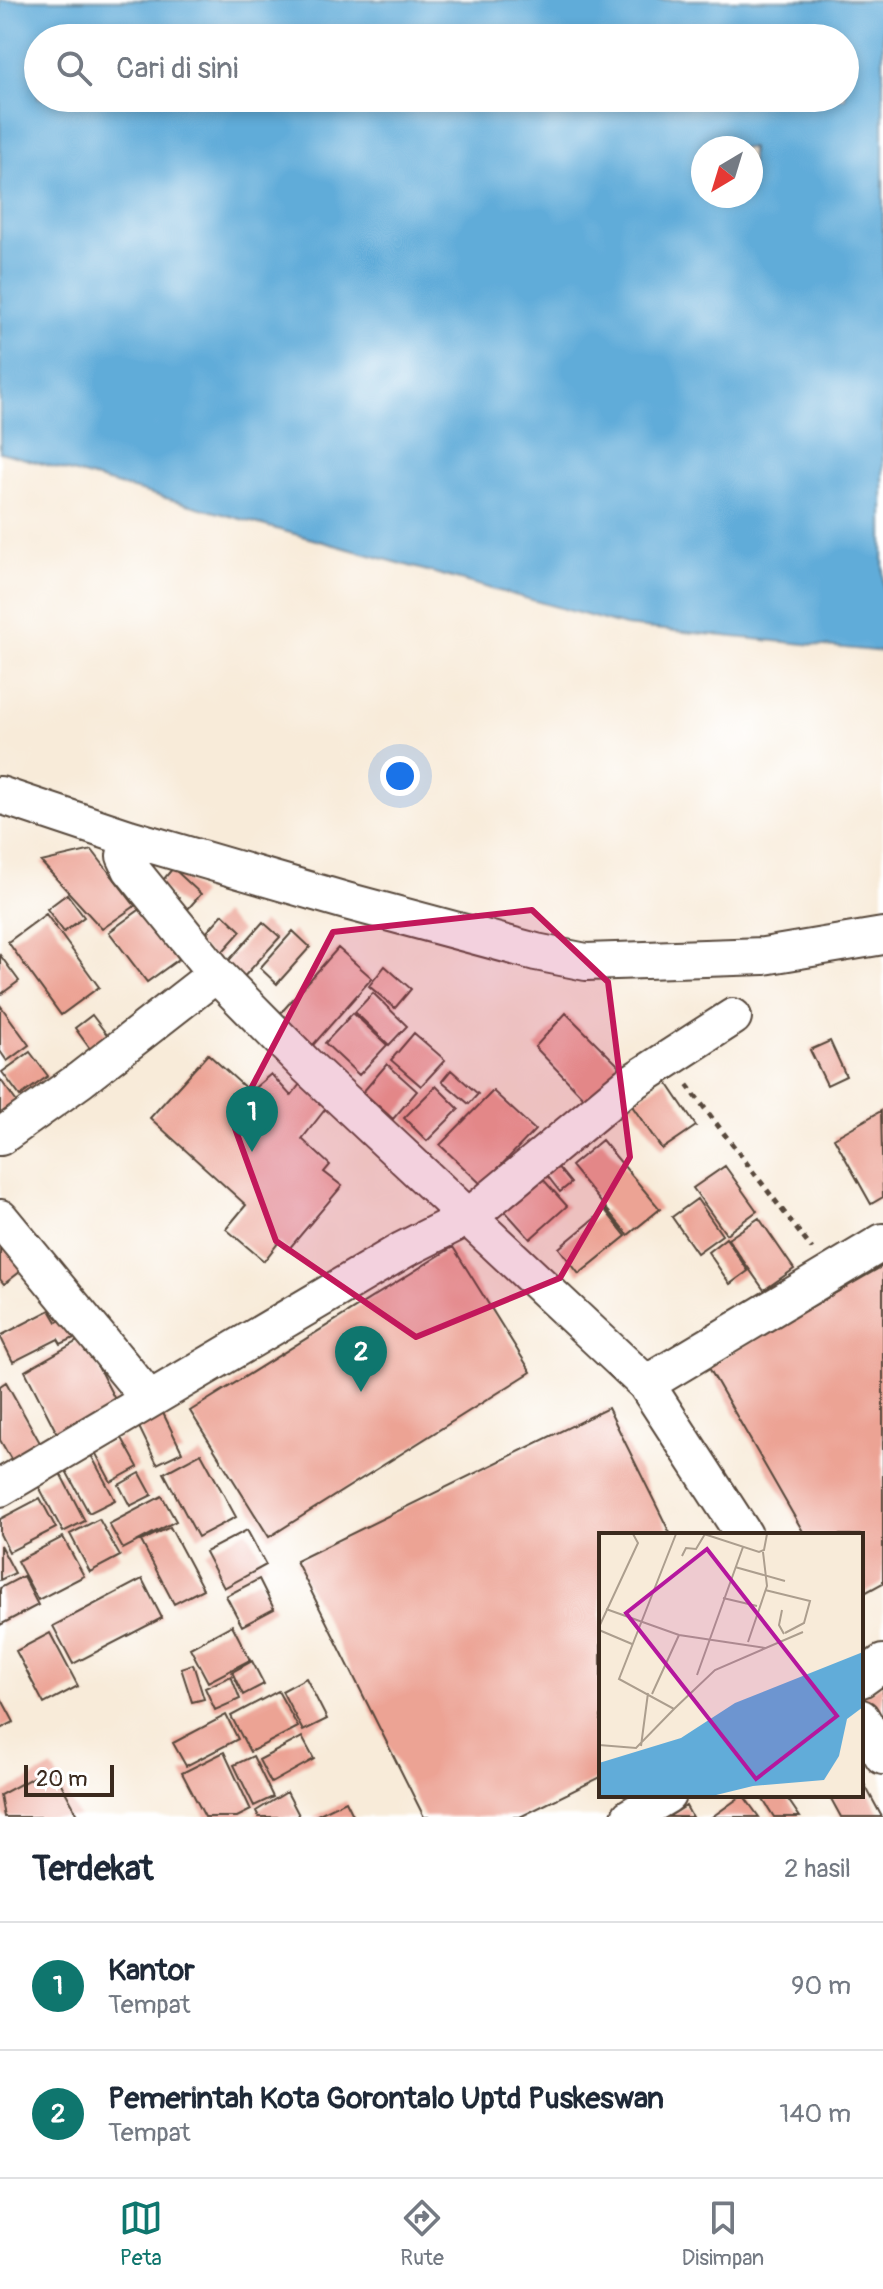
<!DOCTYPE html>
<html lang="id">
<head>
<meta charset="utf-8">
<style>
	body { margin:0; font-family:Pangolin,sans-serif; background:#f6f6f7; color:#1f2937 }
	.compass { position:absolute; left:691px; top:136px; width:72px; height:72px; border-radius:50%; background:#fff; box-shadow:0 4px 12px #0003; rotate:218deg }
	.scale { position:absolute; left:24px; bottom:20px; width:90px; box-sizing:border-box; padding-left:8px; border:4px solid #3b2a1e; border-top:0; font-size:22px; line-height:28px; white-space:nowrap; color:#3b2a1e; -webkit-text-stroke:6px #fff; paint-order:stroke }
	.you { position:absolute; left:400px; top:776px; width:28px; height:28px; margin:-20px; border:6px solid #fff; border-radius:50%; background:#1a73e8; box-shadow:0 0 0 12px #1a73e833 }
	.badge { display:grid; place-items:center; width:52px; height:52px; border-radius:50%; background:#0f766e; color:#fff; font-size:26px; font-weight:700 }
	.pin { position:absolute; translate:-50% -66px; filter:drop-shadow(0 2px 4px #0008) }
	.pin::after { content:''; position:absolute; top:42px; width:28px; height:24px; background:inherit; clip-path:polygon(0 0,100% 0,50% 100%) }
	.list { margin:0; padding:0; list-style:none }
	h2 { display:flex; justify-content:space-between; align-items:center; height:104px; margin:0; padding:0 32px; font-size:34px }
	h2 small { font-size:26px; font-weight:400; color:#747a83 }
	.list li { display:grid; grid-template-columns:52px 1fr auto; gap:24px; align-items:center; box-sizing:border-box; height:128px; padding:0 32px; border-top:2px solid #e0e1e3 }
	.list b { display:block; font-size:30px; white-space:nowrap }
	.list p { margin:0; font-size:26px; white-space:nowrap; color:#747a83 }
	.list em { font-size:26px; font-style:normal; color:#747a83 }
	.icon { flex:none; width:44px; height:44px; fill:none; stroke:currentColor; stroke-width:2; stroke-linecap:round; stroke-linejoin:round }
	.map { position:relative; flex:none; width:883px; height:1817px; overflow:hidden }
	.search { position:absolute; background:#fff; box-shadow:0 4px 12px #0003; left:24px; right:24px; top:24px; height:88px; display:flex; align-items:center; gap:20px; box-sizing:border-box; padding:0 28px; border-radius:44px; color:#747a83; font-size:30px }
	.sheet { height:360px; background:#fff }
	nav { display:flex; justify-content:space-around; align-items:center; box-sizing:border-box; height:112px; border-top:2px solid #e0e1e3; background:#fff; font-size:22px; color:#747a83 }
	nav a { display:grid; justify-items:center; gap:4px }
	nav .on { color:#0f766e }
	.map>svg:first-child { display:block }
</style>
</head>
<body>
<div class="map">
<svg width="883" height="1817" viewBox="0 0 883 1817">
	<rect width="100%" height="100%" fill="#fff"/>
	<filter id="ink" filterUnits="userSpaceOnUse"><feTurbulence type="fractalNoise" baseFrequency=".0125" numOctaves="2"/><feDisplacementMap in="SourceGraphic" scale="16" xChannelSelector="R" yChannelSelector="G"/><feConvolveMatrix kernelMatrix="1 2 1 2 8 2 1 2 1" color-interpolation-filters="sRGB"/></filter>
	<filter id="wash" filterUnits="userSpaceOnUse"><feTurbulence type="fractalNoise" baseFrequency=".006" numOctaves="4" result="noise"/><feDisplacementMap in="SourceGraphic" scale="32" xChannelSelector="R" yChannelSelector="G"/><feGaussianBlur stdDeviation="1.8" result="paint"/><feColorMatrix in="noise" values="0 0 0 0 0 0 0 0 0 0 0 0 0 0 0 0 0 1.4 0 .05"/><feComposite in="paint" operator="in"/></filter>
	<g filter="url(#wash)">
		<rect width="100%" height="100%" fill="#f8ebd9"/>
		<!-- water -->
		<path fill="#61acd9" stroke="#4e6b7c" stroke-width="2" fill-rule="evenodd" d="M0,0H883V652L625,626L0,452ZM38,38H845V98H38ZM703,148H751V196H703Z"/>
		<g id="blocks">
			<!-- building -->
			<path fill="#eca394" d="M92,850L135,906L102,929L41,862Z
				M173,868L201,894L187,910L159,885Z
				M67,894L84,917L64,932L47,909Z
				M142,908L179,959L147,982L109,932Z
				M46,914L99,987L61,1015L8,942Z
				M223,914L241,931L216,959L197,943Z
				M263,922L280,937L241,980L224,966Z
				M293,931L310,947L277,984L260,968Z
				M338,948L372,978L313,1045L279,1015Z
				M0,955L19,981L0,995Z
				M385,966L411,989L395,1008L369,986Z
				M373,993L407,1026L389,1045L355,1012Z
				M0,1005L29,1045L7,1061L0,1051Z
				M353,1013L387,1045L359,1075L325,1043Z
				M566,1013L620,1067L586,1100L535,1047Z
				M92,1015L114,1044L96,1057L75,1028Z
				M414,1033L445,1060L421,1086L391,1060Z
				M830,1041L846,1076L827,1085L810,1050Z
				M30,1052L48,1076L20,1096L2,1072Z
				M208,1054L250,1092L271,1074L291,1096L300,1084L327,1107L302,1139L330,1165L324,1172L342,1186L288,1250L279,1242L264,1261L226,1229L246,1205L150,1118Z
				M387,1064L417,1091L393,1119L363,1092Z
				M451,1070L478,1094L469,1104L442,1081Z
				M0,1079L24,1112L0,1130Z
				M665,1080L696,1126L662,1149L630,1103Z
				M436,1086L459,1109L427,1141L404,1118Z
				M493,1091L535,1130L482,1185L440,1145Z
				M881,1111L883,1197L871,1204L834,1138Z
				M602,1140L660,1209L628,1235L571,1166Z
				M556,1165L571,1183L560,1192L546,1174Z
				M725,1166L757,1211L726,1234L693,1188Z
				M541,1177L567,1206L530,1239L504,1210Z
				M697,1199L722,1235L697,1253L672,1217Z
				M605,1210L626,1236L579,1274L559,1248Z
				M759,1218L794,1269L764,1290L728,1239Z
				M0,1235L25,1268L4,1284L0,1279Z
				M726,1238L748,1271L730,1284L708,1252Z
				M453,1247L531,1372L269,1537L190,1411Z
				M883,1266V1583L861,1595V1535H805L708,1366Z
				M50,1310L57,1322L66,1317L76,1337L61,1344L58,1339L13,1362L0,1336Z
				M83,1338L121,1411L63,1445L25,1371Z
				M6,1382L48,1457L19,1473L0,1440V1386Z
				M608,1408L671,1535H601V1777L520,1817H424L296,1561Z
				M163,1413L182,1452L157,1464L138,1425Z
				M122,1438L138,1467L111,1482L95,1452Z
				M201,1453L236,1517L198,1537L164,1473Z
				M91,1455L115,1500L89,1513L65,1469Z
				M60,1473L85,1521L63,1532L38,1485Z
				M140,1473L152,1495L130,1506L119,1485Z
				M162,1496L176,1521L123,1549L109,1524Z
				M40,1498L56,1528L9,1552L0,1534V1519Z
				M99,1519L120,1556L90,1572L70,1534Z
				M170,1527L203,1589L174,1604L141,1541Z
				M247,1530L266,1565L224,1588L205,1552Z
				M63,1537L84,1576L38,1600L17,1561Z
				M0,1545L15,1573L0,1580Z
				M23,1576L38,1605L0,1625V1588Z
				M142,1579L162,1618L73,1664L53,1626Z
				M259,1579L274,1609L242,1626L226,1596Z
				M232,1625L250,1660L208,1682L190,1648Z
				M50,1633L78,1686L44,1704L16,1651Z
				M252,1661L264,1684L243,1695L232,1672Z
				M193,1664L204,1699L192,1702L181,1668Z
				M231,1676L240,1699L215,1710L205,1688Z
				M306,1678L327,1719L303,1731L282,1691Z
				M883,1684V1738L861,1701V1697Z
				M278,1691L298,1727L250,1752L231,1716Z
				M0,1696L14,1722L0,1729Z
				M226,1715L238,1739L186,1766L173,1743Z
				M302,1737L314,1759L271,1783L259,1760Z
				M224,1752L251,1810L237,1817H205L182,1773Z
				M253,1756L273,1797L254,1806L234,1765Z
				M52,1767L79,1817H4L0,1795Z
				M861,1778L882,1817H841L829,1795H861Z
				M287,1792L300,1817H259L256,1811Z
				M743,1795L759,1817H712Z
				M760,1795H785L800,1817H774Z
				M346,1801L354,1817H313Z
				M686,1806L692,1817H668Z"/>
		</g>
	</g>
	<g filter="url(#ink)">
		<use href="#blocks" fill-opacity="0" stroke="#57473a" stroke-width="2"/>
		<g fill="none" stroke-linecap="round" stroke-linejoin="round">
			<!-- minor casing -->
			<g stroke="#57473a" stroke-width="40">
				<path id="minor" d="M0,795L129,838L346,901L536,952L586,962L764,956L883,936
					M129,838L125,856L131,869L216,974L306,1065L646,1384L744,1535
					M0,1137L80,1080L216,974
					M0,1218L149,1399
					M646,1384L883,1242
					M0,1488L403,1250L470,1216L628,1085L733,1017
					M861,1679L883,1663
					M861,1718L883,1756
					M630,1817L667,1795"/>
			</g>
			<!-- path -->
			<path stroke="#57473a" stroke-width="5" stroke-dasharray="6 6" stroke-linecap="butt" d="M687,1085L812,1249"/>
			<!-- minor -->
			<use href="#minor" stroke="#fff" stroke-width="36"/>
		</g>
	</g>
	<!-- marked area -->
	<path fill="#c2185b" fill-opacity="0.2" stroke="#c2185b" stroke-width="6" stroke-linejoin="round" d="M532,910L608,982L630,1157L560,1278L416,1337L276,1241L233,1123L333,932Z"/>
	<!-- overview -->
	<g transform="translate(599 1533)">
		<rect width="264" height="264" fill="#f8ebd9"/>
		<path d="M264,119V174L248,186L240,223L225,247L154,253L113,263H0V230L82,205L136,170Z" fill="#61acd9"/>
		<path fill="none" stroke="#ac9e8e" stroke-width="2" d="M77,1L20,146L75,176L116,137L204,99M105,1L160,19L165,17L168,1M83,23L87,15L97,16L106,1M136,34L186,48M166,57L211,68L205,90L186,100M124,65L158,73M7,76L80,102L166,115M183,77L180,92L185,101M0,94L39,10L34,1M0,97L33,111M149,109L168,53L164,19M98,142L144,14M53,161L80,102M0,212L37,215L75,176M42,213L49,160"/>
		<path fill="#b5179e" fill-opacity="0.15" stroke="#b5179e" stroke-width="4" d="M108,16L238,183L157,246L27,80Z"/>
		<rect width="264" height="264" fill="none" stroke="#3b2a1e" stroke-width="4"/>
	</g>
</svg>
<svg class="compass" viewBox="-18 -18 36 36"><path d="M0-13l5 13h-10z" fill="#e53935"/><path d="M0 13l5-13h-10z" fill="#747a83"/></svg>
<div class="scale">20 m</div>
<div class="you"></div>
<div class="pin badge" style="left:252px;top:1152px">1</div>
<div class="pin badge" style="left:361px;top:1392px">2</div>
<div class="search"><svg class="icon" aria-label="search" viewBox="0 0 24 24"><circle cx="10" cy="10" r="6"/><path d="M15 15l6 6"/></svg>Cari di sini</div>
</div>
<section class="sheet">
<h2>Terdekat<small>2 hasil</small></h2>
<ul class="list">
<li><span class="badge">1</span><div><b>Kantor</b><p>Tempat</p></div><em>90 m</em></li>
<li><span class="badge">2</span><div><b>Pemerintah Kota Gorontalo Uptd Puskeswan</b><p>Tempat</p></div><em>140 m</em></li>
</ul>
</section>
<nav>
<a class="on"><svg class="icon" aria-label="map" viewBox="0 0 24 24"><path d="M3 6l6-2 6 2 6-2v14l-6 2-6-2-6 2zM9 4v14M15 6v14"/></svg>Peta</a>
<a><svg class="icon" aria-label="directions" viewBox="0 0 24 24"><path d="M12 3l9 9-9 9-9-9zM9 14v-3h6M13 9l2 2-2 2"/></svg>Rute</a>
<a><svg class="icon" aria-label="saved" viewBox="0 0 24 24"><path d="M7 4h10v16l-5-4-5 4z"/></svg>Disimpan</a>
</nav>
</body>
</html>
